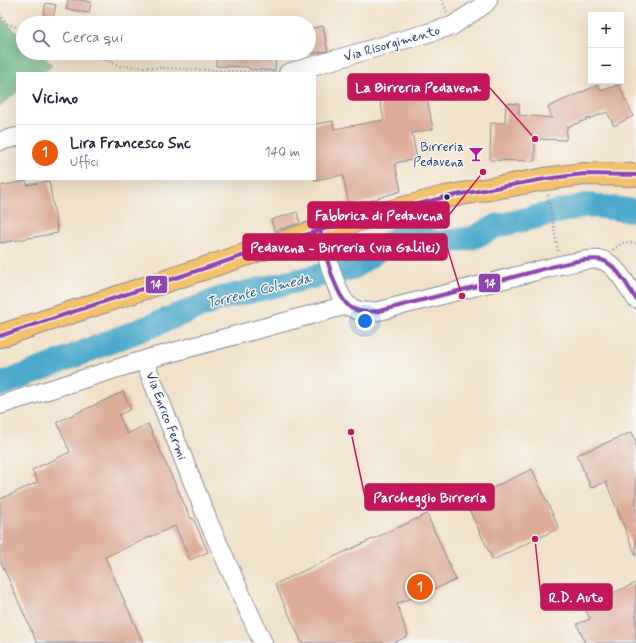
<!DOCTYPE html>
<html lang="it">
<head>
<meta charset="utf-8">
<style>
	body { margin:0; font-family:Mynerve,sans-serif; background:#f2f2f3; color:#1f2937 }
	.controls { position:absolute; right:12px; top:12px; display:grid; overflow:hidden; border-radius:0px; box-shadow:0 4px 16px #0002 }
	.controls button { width:36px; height:36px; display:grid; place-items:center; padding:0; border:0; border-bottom:1px solid #e0e1e3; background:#fff; color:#1f2937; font:20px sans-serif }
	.you { position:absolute; left:365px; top:321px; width:14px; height:14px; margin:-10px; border:3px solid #fff; border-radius:50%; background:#1a73e8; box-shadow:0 0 0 6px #1a73e833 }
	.badge { display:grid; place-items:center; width:26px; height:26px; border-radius:50%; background:#ea580c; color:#fff; font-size:13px; font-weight:700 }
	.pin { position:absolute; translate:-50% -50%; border:2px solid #fff; box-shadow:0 1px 4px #0006 }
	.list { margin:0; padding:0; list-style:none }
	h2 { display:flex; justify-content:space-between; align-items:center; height:52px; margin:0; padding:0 16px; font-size:17px }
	h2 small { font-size:13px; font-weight:400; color:#747a83 }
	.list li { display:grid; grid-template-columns:26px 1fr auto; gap:12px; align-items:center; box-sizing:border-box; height:56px; padding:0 16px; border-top:1px solid #e0e1e3 }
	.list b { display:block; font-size:15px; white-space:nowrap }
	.list p { margin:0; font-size:13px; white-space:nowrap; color:#747a83 }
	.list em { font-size:13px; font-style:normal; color:#747a83 }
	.icon { flex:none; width:22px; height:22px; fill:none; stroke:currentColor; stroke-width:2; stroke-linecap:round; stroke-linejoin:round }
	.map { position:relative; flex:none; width:636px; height:643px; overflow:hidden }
	.search { position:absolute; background:#fff; box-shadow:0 4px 16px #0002; left:16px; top:16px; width:300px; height:44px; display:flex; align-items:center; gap:10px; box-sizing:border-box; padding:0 14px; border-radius:22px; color:#747a83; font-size:15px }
	.panel { position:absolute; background:#fff; box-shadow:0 4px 16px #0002; left:16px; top:72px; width:300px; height:108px; border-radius:0px }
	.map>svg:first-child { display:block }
</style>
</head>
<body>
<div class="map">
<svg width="636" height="643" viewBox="0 0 636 643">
	<rect width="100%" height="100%" fill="#f6f6f2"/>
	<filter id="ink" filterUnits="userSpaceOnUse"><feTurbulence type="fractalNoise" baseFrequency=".025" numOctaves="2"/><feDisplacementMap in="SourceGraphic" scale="8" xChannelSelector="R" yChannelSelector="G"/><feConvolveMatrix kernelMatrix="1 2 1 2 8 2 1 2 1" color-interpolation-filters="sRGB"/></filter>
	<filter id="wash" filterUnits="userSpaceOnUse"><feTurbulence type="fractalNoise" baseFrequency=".012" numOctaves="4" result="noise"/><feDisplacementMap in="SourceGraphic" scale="16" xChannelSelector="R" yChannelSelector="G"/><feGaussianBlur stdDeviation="0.9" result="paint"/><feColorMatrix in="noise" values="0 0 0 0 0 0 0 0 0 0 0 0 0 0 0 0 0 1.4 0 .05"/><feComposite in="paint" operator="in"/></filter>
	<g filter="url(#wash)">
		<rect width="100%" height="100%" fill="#f2e2c9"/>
		<!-- forest -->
		<path fill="#68b67f" stroke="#42726e" d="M0,17L23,38V53H39L52,65L41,73H17V92L0,106Z"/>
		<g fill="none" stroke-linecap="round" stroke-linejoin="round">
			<!-- river -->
			<path stroke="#4ca9ca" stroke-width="24" d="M0,385L222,298L352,268L398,237H422L438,243L472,238L497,226L587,205L636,211"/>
		</g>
		<g id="blocks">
			<!-- building -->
			<path fill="#ddad99" d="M68,0H81L91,2L89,13L66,9Z
				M46,3L56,5L53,18L43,15Z
				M323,26L328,51L309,54V29Z
				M250,53H276L275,71L249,69V67L216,66V57H250Z
				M598,85L601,91L619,85L633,116L614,126L607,112L567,127L566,140L535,139V161L490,160L491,123H505L506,103L519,104V115L552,118L548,107Z
				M426,93L433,129L412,133L417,159L395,163L401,191L349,207L343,175L315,180V124L333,121L334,129L384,120L380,101Z
				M26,181L27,185L49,181L58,233L0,243V186Z
				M297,212L300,223L275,231L271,220Z
				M123,392L131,409L119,415L127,434L148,424L191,519L193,518L208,552L190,560L175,526L105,557L143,643H37L0,560V499L38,482L32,470L70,452L57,422Z
				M632,432L636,442V556L606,482L591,488L577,455Z
				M532,469L559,528L493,560L465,501Z
				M427,514L456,580L397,604L408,636L393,643H302L275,584Z
				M636,583V643H585L577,624L590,619L584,606Z"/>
		</g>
	</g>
	<g filter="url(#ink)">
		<use href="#blocks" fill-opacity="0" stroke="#868894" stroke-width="1"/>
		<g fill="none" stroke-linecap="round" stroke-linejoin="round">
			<!-- minor casing -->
			<g stroke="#868894" stroke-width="20">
				<path id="minor" d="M288,73L452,26L485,4L488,0
					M0,141L17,137
					M320,230C323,245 328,259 332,273C341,299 346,316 379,311L560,265C573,263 588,258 601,260C615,262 629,289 636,299
					M144,360L209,523L263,643
					M0,405L144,360L347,305"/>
			</g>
			<!-- major casing -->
			<g stroke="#868894" stroke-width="24">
				<path id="major" d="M0,336L320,230L445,197L545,179L584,174L636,175"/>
			</g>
			<!-- path -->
			<path stroke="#868894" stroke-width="2.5" stroke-dasharray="1 3" stroke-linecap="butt" d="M442,0L447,12
				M0,14L6,23L23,30
				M86,53L120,66L273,73
				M548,195L558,251
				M613,250L622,243H636"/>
			<!-- minor -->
			<use href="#minor" stroke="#fff" stroke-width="18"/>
			<!-- major -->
			<use href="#major" stroke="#f4c16a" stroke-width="22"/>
			<!-- bus-1 casing -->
			<g stroke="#f6f6f2" stroke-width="7">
				<path id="bus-1" d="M320,230C324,249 335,297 351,308C360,313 370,312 379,311C426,299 474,287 521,275C540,270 585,256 602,260C617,265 628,287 636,299
					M0,336L320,230L445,197L545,179L584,174L636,175"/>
			</g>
			<!-- bus-1 -->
			<use href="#bus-1" stroke="#8e44ad" stroke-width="4"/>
		</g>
	</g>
	<!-- icons -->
	<defs>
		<g id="bar-bare" transform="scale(1.2)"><path d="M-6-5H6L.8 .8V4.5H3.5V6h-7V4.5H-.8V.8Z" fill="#b5179e" stroke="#f6f6f2" stroke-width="2.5" paint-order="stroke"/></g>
	</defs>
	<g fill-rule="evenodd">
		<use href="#bar-bare" x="476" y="154"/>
	</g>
	<!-- markers -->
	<circle fill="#1b2f5e" stroke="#f6f6f2" stroke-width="1.5" cx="447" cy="197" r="3.5"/>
	<g text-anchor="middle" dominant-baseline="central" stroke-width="3" stroke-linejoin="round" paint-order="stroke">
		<!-- street labels -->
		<g font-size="13" fill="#1b2f5e" stroke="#f6f6f2">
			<text transform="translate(392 44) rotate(-16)">Via Risorgimento</text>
			<text transform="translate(166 416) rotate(69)">Via Enrico Fermi</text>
		</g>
		<!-- poi labels -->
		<g font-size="13" fill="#1b2f5e" stroke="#f6f6f2" text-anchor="end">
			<text x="464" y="147">Birreria<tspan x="464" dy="15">Pedavena</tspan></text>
		</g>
		<!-- water labels -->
		<g font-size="14" font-style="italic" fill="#2c5a84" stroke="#f6f6f2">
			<text transform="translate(259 291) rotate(-14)">Torrente Colmeda</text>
		</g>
	</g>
	<!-- callouts -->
	<path fill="none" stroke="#c2185b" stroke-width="1.5" d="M535 139L489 87M483 172L449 215M462 296L447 247M351 432L365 497M535 539L541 597"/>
	<g fill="#c2185b" stroke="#f6f6f2" stroke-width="1.5">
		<circle cx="535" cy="139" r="4"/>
		<circle cx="483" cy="172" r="4"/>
		<circle cx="462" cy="296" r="4"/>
		<circle cx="351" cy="432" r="4"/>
		<circle cx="535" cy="539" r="4"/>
	</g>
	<g fill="#c2185b" stroke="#c2185b" stroke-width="1.5">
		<rect x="348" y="74" width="141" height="26" rx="4"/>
		<rect x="308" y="202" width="141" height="26" rx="4"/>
		<rect x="243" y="234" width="204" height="26" rx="4"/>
		<rect x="365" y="484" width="129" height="26" rx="4"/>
		<rect x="541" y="584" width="71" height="26" rx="4"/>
	</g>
	<g font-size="14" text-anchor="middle" font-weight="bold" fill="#fff">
		<text x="418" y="92">La Birreria Pedavena</text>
		<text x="379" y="220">Fabbrica di Pedavena</text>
		<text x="345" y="252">Pedavena - Birreria (via Galilei)</text>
		<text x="430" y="502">Parcheggio Birreria</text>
		<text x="576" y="602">R.D. Auto</text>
	</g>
	<g stroke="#f6f6f2" stroke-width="1.5">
		<rect x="478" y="273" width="23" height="20" rx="4" fill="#8e44ad"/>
		<rect x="145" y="275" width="23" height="19" rx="4" fill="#8e44ad"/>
	</g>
	<g font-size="11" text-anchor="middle" font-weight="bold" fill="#fff">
		<text x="490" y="287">14</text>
		<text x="156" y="288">14</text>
	</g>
</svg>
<div class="controls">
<button>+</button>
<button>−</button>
</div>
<div class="you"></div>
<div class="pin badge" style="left:420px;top:587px">1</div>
<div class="search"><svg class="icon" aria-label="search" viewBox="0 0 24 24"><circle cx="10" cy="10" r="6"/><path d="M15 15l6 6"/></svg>Cerca qui</div>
<section class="panel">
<h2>Vicino<small></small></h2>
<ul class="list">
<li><span class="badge">1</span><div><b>Lira Francesco Snc</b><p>Uffici</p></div><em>140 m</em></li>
</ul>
</section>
</div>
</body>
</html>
